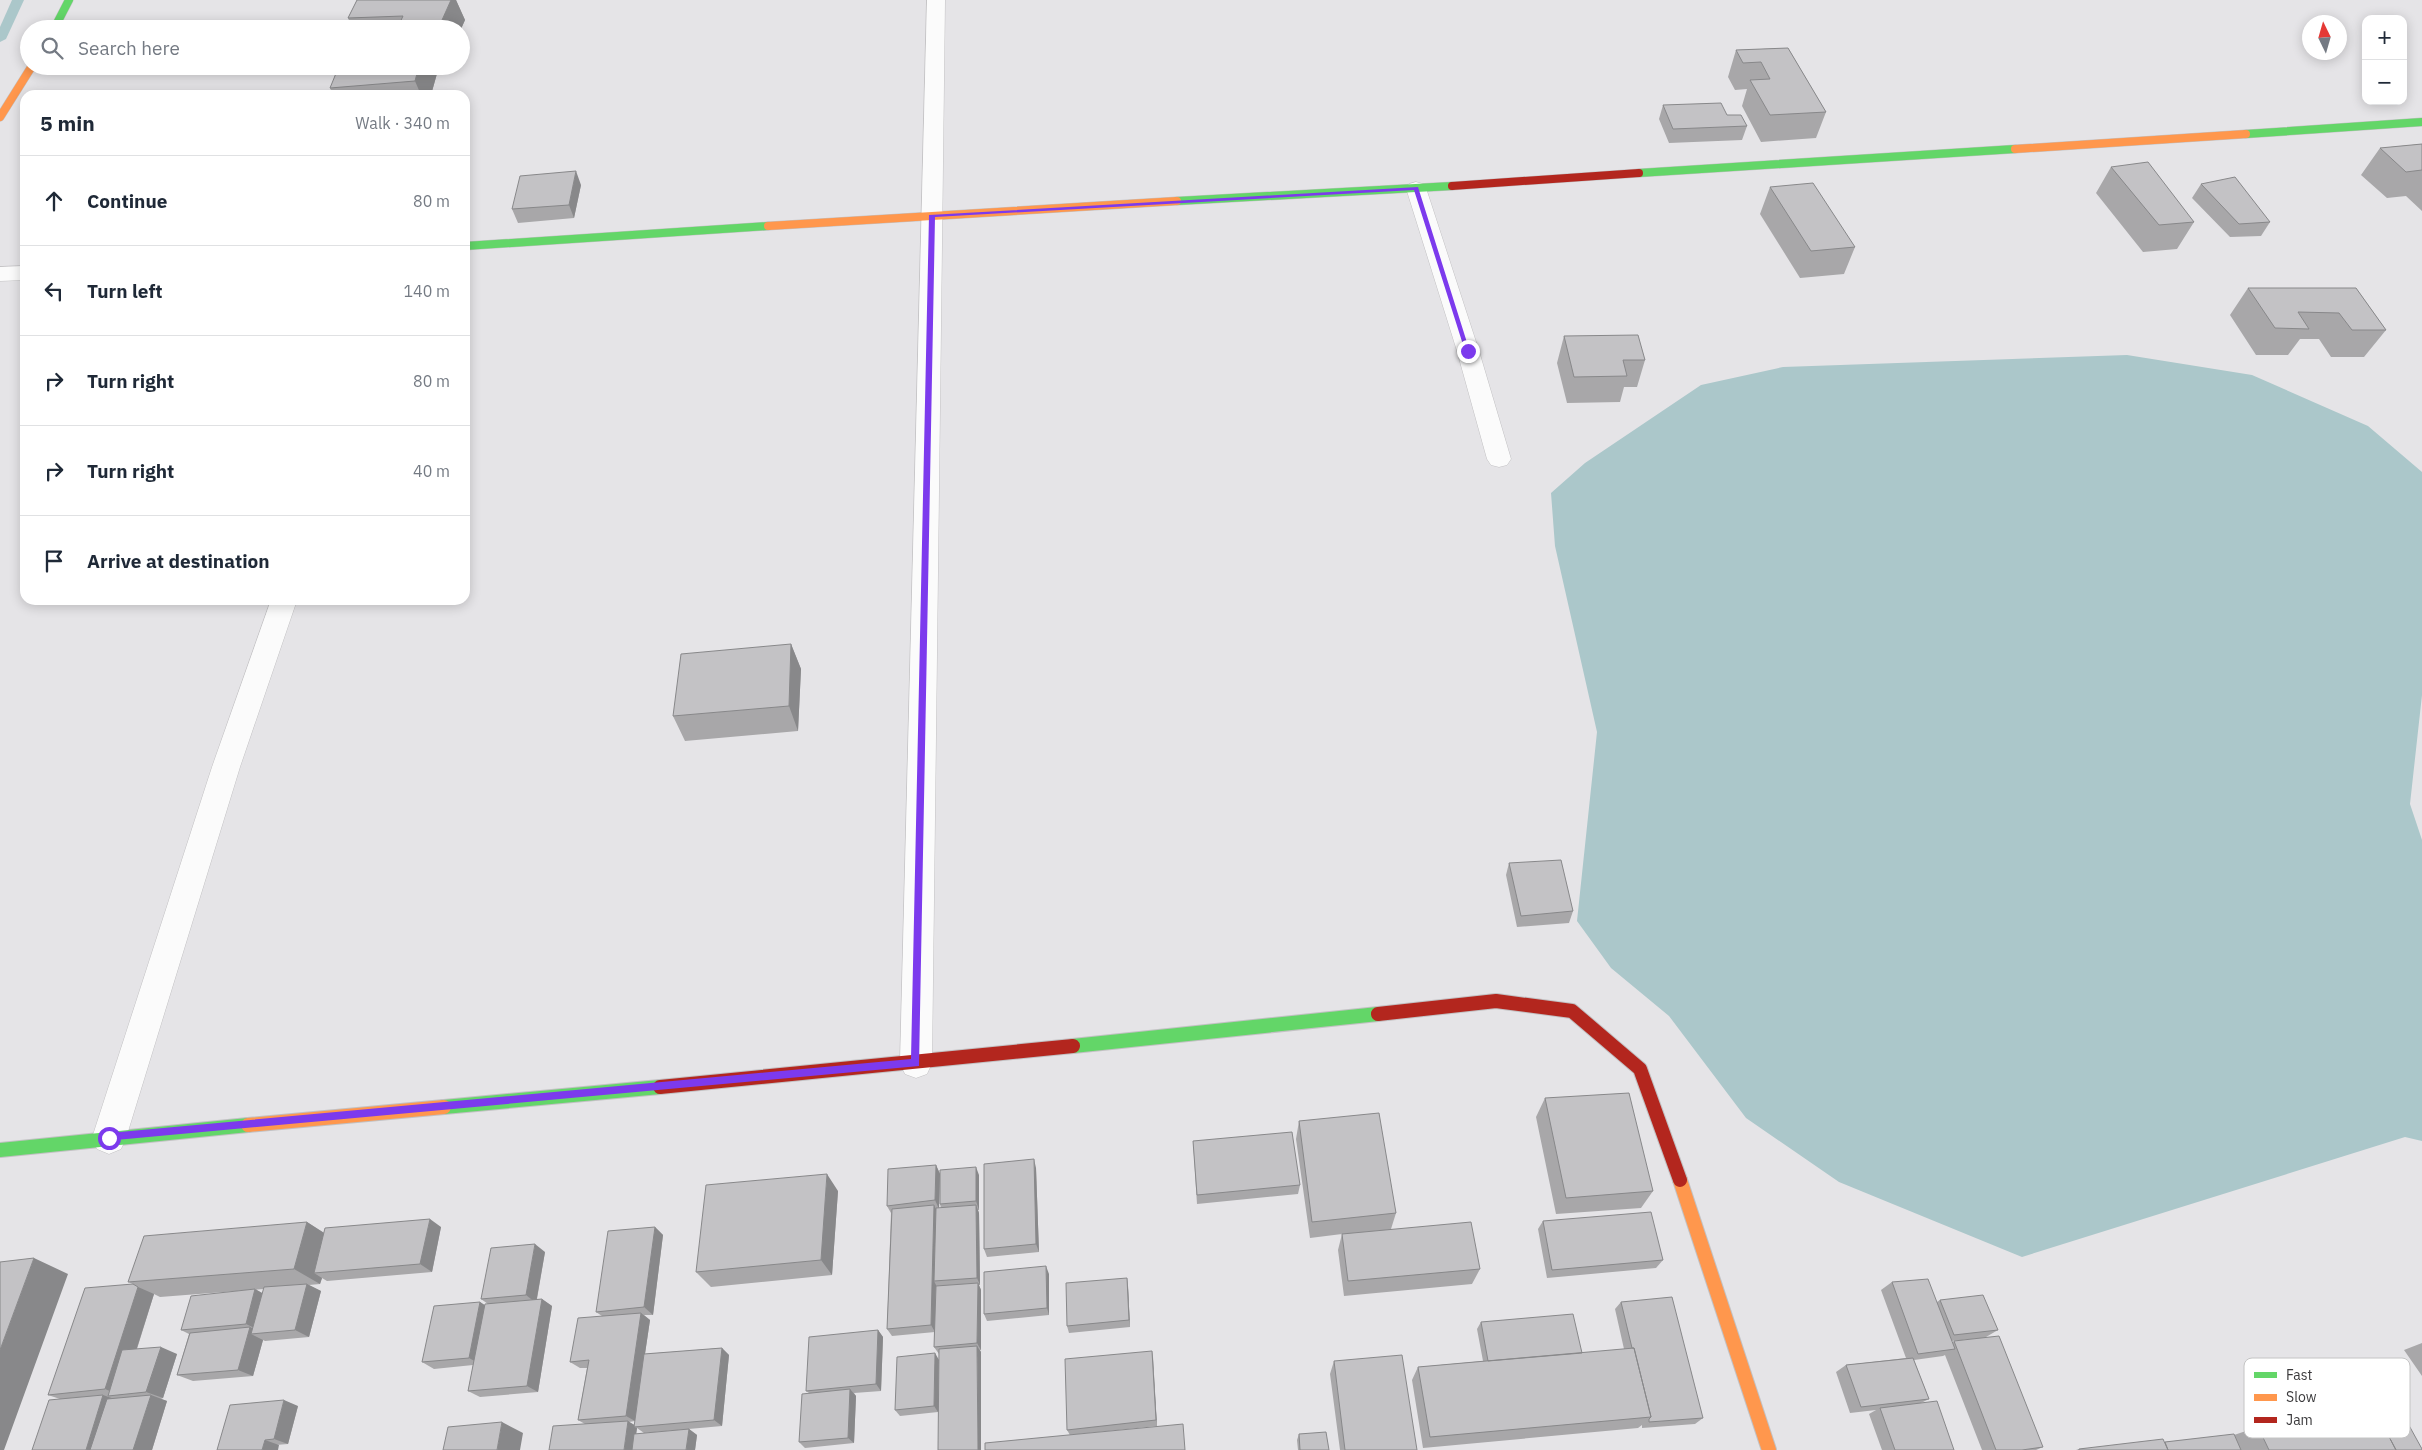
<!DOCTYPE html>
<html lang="en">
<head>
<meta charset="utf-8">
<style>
	body { margin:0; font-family:"IBM Plex Sans",sans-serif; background:#f6f6f7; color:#1f2937 }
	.controls { position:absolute; right:15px; top:15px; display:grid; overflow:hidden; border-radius:10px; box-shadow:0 2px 12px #0003 }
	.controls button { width:45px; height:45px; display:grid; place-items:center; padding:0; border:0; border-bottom:1px solid #e0e1e3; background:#fff; color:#1f2937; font:25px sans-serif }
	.compass { position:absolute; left:2302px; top:15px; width:45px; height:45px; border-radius:50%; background:#fff; box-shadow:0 2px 12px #0003; rotate:355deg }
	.stop { position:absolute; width:15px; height:15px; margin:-11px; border:4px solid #7c3aed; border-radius:50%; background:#fff }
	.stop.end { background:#7c3aed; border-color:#fff; box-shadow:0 1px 5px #0008 }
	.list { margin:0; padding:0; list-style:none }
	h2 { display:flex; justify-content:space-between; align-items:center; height:65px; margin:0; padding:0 20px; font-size:21px }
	h2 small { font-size:16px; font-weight:400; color:#747a83 }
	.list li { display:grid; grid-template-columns:32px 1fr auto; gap:15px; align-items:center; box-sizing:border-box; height:90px; padding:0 20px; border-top:1px solid #e0e1e3 }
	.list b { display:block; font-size:19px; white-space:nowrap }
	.list em { font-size:16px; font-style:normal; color:#747a83 }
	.icon { flex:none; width:28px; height:28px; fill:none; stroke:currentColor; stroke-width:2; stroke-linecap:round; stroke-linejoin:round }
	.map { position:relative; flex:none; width:2422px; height:1450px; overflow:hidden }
	.search { position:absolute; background:#fff; box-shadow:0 2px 12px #0003; left:20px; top:20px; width:450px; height:55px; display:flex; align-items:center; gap:12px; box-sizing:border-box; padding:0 18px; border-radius:28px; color:#747a83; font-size:19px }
	.panel { position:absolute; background:#fff; box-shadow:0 2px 12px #0003; left:20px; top:90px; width:450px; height:515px; border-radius:15px }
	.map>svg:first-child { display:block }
</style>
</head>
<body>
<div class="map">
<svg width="2422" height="1450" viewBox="0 0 2422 1450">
	<rect width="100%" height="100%" fill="#e5e4e7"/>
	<!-- water -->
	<path fill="#abc7ca" d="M2127,355L2252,375L2368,426L2422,472V695L2410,804L2422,840V1141L2405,1137L2022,1257L1839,1182L1746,1118L1669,1016L1611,968L1577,921L1597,732L1555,546L1551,493L1585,463L1701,385L1783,367Z"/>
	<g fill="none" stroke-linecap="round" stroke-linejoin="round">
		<!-- stream -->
		<path fill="#abc7ca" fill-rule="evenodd" d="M12,0H24L6,39L0,42V27Z"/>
		<!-- street casing -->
		<g stroke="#c2c1c3" stroke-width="1">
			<path id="street" d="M927,0H945L932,1063L927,1074L916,1078L905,1074L900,1063Z
				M1416,182L1423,184L1426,188L1479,351L1511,459L1507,465L1499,467L1491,465L1487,459L1457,351L1406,188L1409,184Z
				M25,266V280L0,281V267Z
				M271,600H297L240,767L126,1138L121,1149L109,1154L97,1149L92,1138L212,767Z"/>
		</g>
		<!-- fast-far1 casing -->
		<g stroke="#c2c1c3" stroke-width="9">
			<path id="fast-far1" d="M54,29L69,0
				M2246,134L2422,122
				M1639,173L2015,149
				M1177,201L1452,186
				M465,246L768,226"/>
		</g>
		<!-- fast casing -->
		<g stroke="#c2c1c3" stroke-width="16">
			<path id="fast" d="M1073,1046L1378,1014
				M444,1107L660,1087
				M0,1150L248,1125"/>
		</g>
		<!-- slow-far1 casing -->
		<g stroke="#c2c1c3" stroke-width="9">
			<path id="slow-far1" d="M0,117L32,66
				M2015,149L2246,134
				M768,226L1177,201"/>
		</g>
		<!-- slow casing -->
		<g stroke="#c2c1c3" stroke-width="16">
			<path id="slow" d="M248,1125L444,1107
				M1680,1180L1769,1450"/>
		</g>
		<!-- jam-far1 casing -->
		<g stroke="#c2c1c3" stroke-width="9">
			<path id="jam-far1" d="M1452,186L1639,173"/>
		</g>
		<!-- jam casing -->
		<g stroke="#c2c1c3" stroke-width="16">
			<path id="jam" d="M1378,1014L1496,1001L1572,1011L1640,1069L1680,1180
				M660,1087L1073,1046"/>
		</g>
		<!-- street -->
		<use href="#street" fill="#fbfbfb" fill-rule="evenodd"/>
		<!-- fast-far1 -->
		<use href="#fast-far1" stroke="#63d668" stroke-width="8"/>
		<!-- fast -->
		<use href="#fast" stroke="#63d668" stroke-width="14"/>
		<!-- slow-far1 -->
		<use href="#slow-far1" stroke="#ff974d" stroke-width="8"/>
		<!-- slow -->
		<use href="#slow" stroke="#ff974d" stroke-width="14"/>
		<!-- jam-far1 -->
		<use href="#jam-far1" stroke="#b3261e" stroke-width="8"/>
		<!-- jam -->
		<use href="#jam" stroke="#b3261e" stroke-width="14"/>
	</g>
	<!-- wall -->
	<path fill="#a8a7a9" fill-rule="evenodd" d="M357,0H456L465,20L461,29H353L348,18Z
		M1788,48L1826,112L1816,138L1761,142L1742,106L1747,89L1735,90L1728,77L1736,50Z
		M51,66H79V68H52Z
		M438,70L431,95H333L330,88Z
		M1663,105L1727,115L1747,126L1742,140L1669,143L1659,119Z
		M2422,144V211L2406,196L2387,198L2361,175L2380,148Z
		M2111,167L2194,222L2177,249L2143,252L2096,193Z
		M2201,184L2270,222L2261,236L2230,237L2192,198Z
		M581,185L574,218L518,223L512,209Z
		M1770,187L1855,247L1844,274L1800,278L1760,214Z
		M2248,288H2356L2386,330L2364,357H2331L2319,339H2300L2288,355H2256L2230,315Z
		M1564,336L1645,360L1637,387H1624L1620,402L1567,403L1557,363Z
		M791,644L801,669L798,731L685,741L673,716Z
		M1509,863L1573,911L1569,923L1517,927L1506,875Z
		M1545,1098L1653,1191L1641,1208L1556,1214L1536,1117Z
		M1299,1121L1396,1213L1391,1229L1480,1269L1472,1284L1344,1296L1338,1250L1342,1234L1310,1238L1296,1139Z
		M1193,1141L1300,1185L1298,1194L1197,1204Z
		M936,1165L940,1174L939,1208H941L940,1204L979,1175V1210H978L979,1213L980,1285H979L981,1290V1350H980L981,1352L938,1412L900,1416L895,1410L939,1359V1354L934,1347L935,1332L892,1336L887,1329L891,1213L887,1206Z
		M1036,1168L1039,1252L987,1257L984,1249Z
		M838,1191L832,1275L711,1287L696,1272Z
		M1543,1221L1663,1260L1656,1268L1547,1278L1538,1229Z
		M307,1222L324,1233L441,1227L432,1272L327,1281L322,1278L320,1284L309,1285L321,1291L309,1337L265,1341L263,1340L253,1376L193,1381L177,1375L189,1334L181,1330L255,1289L262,1293L264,1289L160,1297L154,1294L137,1349L177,1354L163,1398L161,1399L167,1401L152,1450H32L60,1399L48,1395L133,1284L128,1282Z
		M655,1227L663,1235L653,1315H644L650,1320L645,1354L722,1348L729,1355L722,1426L644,1433L637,1428L636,1434L689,1429L697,1435L695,1450L585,1424L578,1420L587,1368H580L570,1362L602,1316L596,1312ZM635,1421V1425L629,1422Z
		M545,1252L537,1299H542L552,1306L538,1392L480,1397L468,1391L473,1365L434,1369L422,1362L480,1302L485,1306L488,1304L481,1299Z
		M1049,1274V1315L987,1321L984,1314Z
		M1127,1278L1128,1286L1130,1327L1069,1333L1067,1326Z
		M1892,1282L1937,1302L1940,1300L1998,1330L1986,1337L2043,1447L2036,1450H1982L1945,1355L1943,1356L1914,1360L1929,1399L1921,1403L1954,1450H1882L1869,1414L1876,1410L1850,1413L1836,1372L1846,1365L1906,1358L1881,1290ZM1984,1338L1954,1341L1952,1343L1951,1341Z
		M1621,1302L1703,1418L1695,1424L1642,1428V1425L1638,1428L1423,1448L1412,1380L1418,1367L1483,1361L1477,1329L1481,1322L1582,1353L1624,1349L1615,1309Z
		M878,1330L883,1337L881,1391L854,1393L856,1396L854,1443L805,1448L799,1442L809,1393L806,1391Z
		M2422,1343V1376L2404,1350Z
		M1152,1351L1157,1426L1070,1435L1067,1430Z
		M1334,1361L1417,1450H1340L1330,1374Z
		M298,1406L288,1444L217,1450Z
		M2361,1413L2422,1450H2076L2079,1449L2165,1442L2234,1435L2258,1427L2358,1414Z
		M1299,1434L1329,1450H1298L1297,1440Z"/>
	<!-- shaded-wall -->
	<path fill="#88888a" d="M451,0H456L465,20L461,29H438Z
		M146,23L149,29H142Z
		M419,66H436L438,70L431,95H421L415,81Z
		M576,171L581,185L574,218L569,205Z
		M791,644L801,669L798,731L789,706Z
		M1034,1159L1036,1168L1039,1252L1036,1244Z
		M936,1165L940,1174L939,1209L935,1200Z
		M976,1167L979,1175V1210L976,1201Z
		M827,1174L838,1191L832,1275L821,1260Z
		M934,1205L938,1213L934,1281L936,1285L935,1332L931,1325Z
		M976,1205L979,1213L980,1285L977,1278Z
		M430,1219L441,1227L432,1272L420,1264Z
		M307,1222L332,1238L314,1273L322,1278L320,1284L294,1269Z
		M655,1227L663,1235L653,1315L644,1307Z
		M535,1244L545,1252L536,1303L526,1295Z
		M34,1258L68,1274L4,1450H0V1350Z
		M1046,1266L1049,1274V1315L1047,1308Z
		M1127,1278L1128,1286L1130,1327L1129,1320Z
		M978,1283L981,1290V1350L977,1343Z
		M307,1284L321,1291L309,1337L295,1330Z
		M138,1287L154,1294L122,1395H119L105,1389Z
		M255,1289L269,1297L261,1331L246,1324Z
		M542,1299L552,1306L538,1392L527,1386Z
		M480,1302L491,1309L480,1364L469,1358Z
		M641,1313L650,1320L635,1421L626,1416Z
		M250,1327L261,1333L251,1334L263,1340L253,1376L238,1370Z
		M878,1330L883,1337L881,1391L876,1384Z
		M977,1346L981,1352V1450H978Z
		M161,1347L177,1354L163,1398L146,1392Z
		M722,1348L729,1355L722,1426L714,1420Z
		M1152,1351L1153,1357L1157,1426L1156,1420Z
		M935,1353L939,1360L938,1412L934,1406Z
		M850,1389L856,1396L854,1443L848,1438Z
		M103,1395L120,1401L105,1450H86Z
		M151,1395L167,1401L152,1450H133Z
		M284,1400L298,1406L288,1444L274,1439Z
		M628,1421L637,1427H634L637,1428L634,1450H624Z
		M502,1422L523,1433L520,1450H497Z
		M689,1429L697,1435L695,1450H686Z
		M265,1440L279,1445L278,1450H262Z"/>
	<!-- building -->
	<path fill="#c3c2c5" stroke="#88888a" d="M357,0H451L438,29H397L403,16L348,18Z
		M146,23L142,29H110L114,24Z
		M90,26L87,29H62L63,27Z
		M1788,48L1826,112L1770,115L1750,80L1770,79L1761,62L1743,63L1736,50Z
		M339,66H419L415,81L330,88Z
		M1721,103L1727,115H1741L1747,126L1673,129L1663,105Z
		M2422,144V170L2406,172L2380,148Z
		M2148,162L2194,222L2159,225L2111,167Z
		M576,171L569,205L512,209L520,176Z
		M2235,177L2270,222L2239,224L2201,184Z
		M1813,183L1855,247L1811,251L1770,187Z
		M2248,288H2356L2386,330H2352L2339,313L2298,312L2309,329L2275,328Z
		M1638,335L1645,360H1623L1627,376L1574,377L1564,336Z
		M791,644L789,706L673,716L681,654Z
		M1561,860L1573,911L1521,916L1509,863Z
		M1629,1093L1653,1191L1566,1198L1545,1098Z
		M1379,1113L1396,1213L1312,1222L1299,1121Z
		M1292,1132L1300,1185L1197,1195L1193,1141Z
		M1034,1159L1036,1244L984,1249V1164Z
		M936,1165L935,1200L887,1206L888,1169Z
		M976,1167V1201L940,1204V1170Z
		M827,1174L821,1260L696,1272L706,1185Z
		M934,1205L931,1325L887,1329L892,1209Z
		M976,1205L977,1278L934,1281L936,1208Z
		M1651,1212L1663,1260L1552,1270L1543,1221Z
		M430,1219L420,1264L314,1273L325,1228Z
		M307,1222L294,1269L128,1282L144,1236Z
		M1471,1222L1480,1269L1348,1281L1342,1234Z
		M655,1227L644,1307L596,1312L608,1231Z
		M535,1244L526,1295L481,1299L491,1248Z
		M34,1258L0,1350V1262Z
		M1046,1266L1047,1308L984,1314V1272Z
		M1127,1278L1129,1320L1067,1326L1066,1283Z
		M1928,1279L1955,1349L1918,1354L1892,1282Z
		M978,1283L977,1343L934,1347L936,1286Z
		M133,1284L138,1287L105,1389L48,1395L85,1288Z
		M307,1284L295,1330L251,1334L264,1287Z
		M255,1289L246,1324L181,1330L191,1296Z
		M1983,1295L1998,1330L1954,1335L1940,1300Z
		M1672,1297L1703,1418L1649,1422V1419L1651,1417L1634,1348H1632L1621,1302Z
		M542,1299L527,1386L468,1391L485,1304Z
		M480,1302L469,1358L422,1362L434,1306Z
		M641,1313L626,1416L578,1420L589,1360L570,1362L578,1318Z
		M1573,1314L1582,1353L1488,1361L1481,1322Z
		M250,1327L238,1370L177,1375L190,1333Z
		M878,1330L876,1384L806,1391L809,1337Z
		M1999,1336L2043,1447L2022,1450H1996L1954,1341Z
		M977,1346L978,1450H938L939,1349Z
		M161,1347L146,1392L108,1396L122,1350Z
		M722,1348L714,1420L634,1427L644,1354Z
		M1634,1348L1651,1417L1430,1437L1418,1367Z
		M1152,1351L1156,1420L1067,1430L1065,1359Z
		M935,1353L934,1406L895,1410L897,1357Z
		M1402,1355L1417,1450H1345L1334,1361Z
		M1913,1358L1929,1399L1861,1407L1846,1365Z
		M850,1389L848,1438L799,1442L802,1394Z
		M103,1395L86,1450H32L49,1400Z
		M151,1395L133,1450H90L107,1399Z
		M284,1400L274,1439L265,1440L262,1450H217L230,1405Z
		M1937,1401L1954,1450H1895L1880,1408Z
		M2400,1409L2422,1449V1450H2396L2376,1412L2362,1414L2361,1413Z
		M2376,1412L2396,1450H2269L2258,1427Z
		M628,1421L624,1450H549L553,1426Z
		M502,1422L497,1450H443L448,1427Z
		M1183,1424L1185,1450H985V1443Z
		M689,1429L686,1450H632L634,1434Z
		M1326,1432L1329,1450H1300L1299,1434Z
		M2234,1434L2241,1450H2168L2165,1442Z
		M2163,1439L2168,1450H2079V1449Z"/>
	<!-- route -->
	<path fill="#7c3aed" d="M1418,187L1470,352L1465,351L1414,190L935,217L919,1066L105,1141L104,1138L109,1133L911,1059L929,215Z"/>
	<!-- legend -->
	<rect x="2244" y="1358" width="166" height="80" rx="8" fill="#fff" stroke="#c4c4c4" stroke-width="1"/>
	<rect x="2254" y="1372" width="23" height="6" fill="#63d668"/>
	<rect x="2254" y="1394" width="23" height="7" fill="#ff974d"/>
	<rect x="2254" y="1417" width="23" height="6" fill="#b3261e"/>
	<g font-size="14" fill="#3a393b">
		<text x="2286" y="1380">Fast</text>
		<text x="2286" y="1402">Slow</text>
		<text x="2286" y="1425">Jam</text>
	</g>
</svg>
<div class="controls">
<button>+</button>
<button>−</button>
</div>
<svg class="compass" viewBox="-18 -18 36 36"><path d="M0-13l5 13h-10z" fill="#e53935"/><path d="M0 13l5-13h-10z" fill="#747a83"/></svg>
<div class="stop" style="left:109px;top:1138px"></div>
<div class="stop end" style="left:1468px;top:351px"></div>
<div class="search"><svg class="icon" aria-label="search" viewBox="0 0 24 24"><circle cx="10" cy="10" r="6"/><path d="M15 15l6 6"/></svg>Search here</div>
<section class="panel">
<h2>5 min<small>Walk · 340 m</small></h2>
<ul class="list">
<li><svg class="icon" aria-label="ahead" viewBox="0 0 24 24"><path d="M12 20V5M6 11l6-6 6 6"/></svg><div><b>Continue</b></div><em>80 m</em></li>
<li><svg class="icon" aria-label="left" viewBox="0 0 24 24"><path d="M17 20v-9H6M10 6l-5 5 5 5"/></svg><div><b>Turn left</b></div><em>140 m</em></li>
<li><svg class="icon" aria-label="right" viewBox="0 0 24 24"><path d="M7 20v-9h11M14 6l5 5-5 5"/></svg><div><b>Turn right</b></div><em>80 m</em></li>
<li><svg class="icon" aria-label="right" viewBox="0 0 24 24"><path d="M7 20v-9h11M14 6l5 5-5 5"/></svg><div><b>Turn right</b></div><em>40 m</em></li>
<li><svg class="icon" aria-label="arrive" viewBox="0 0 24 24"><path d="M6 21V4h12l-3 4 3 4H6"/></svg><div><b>Arrive at destination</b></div></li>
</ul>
</section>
</div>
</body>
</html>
